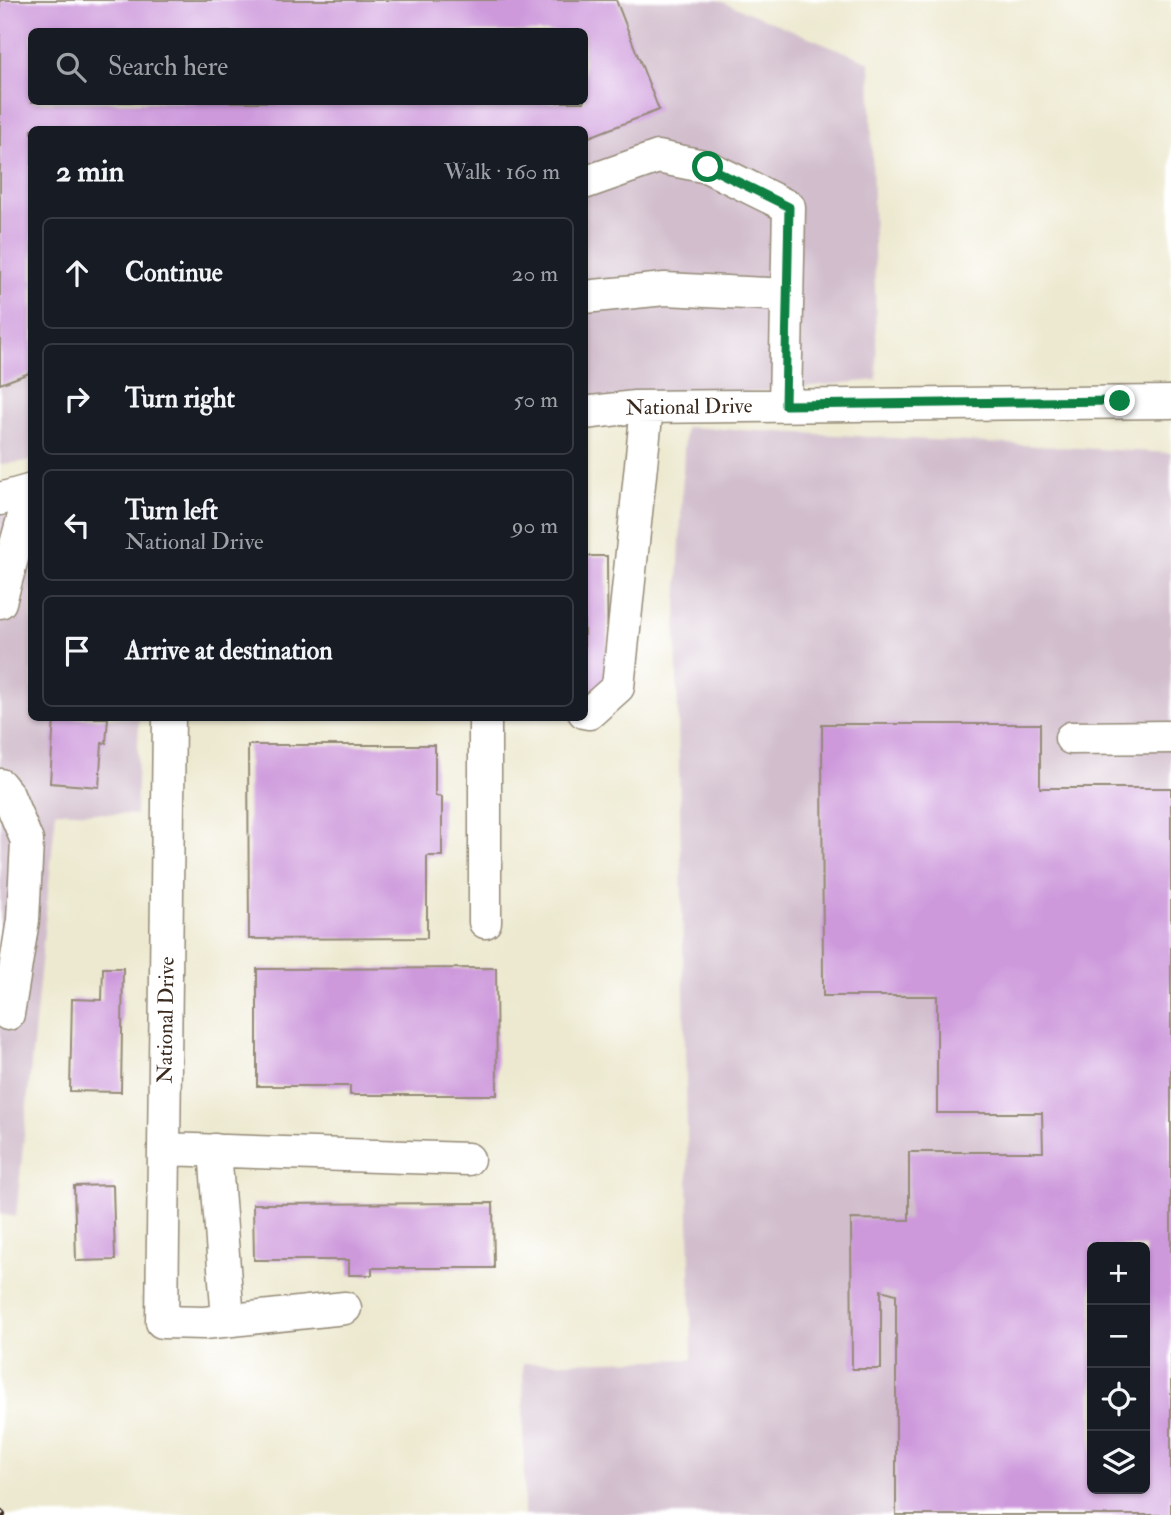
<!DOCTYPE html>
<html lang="en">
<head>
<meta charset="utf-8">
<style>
	body { margin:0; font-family:"IM FELL Double Pica",serif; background:#242831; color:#f1f3f6 }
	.controls { position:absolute; right:21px; bottom:21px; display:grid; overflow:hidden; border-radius:10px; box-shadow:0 2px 5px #0004 }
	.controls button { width:63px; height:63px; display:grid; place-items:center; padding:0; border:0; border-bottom:2px solid #363941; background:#171b24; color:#f1f3f6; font:35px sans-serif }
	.stop { position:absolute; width:21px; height:21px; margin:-16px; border:5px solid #0b8043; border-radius:50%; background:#fff }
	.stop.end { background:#0b8043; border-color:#fff; box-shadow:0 2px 7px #0008 }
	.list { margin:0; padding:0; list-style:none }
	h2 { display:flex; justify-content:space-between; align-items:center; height:91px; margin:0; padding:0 28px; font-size:30px }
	h2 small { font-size:23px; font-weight:400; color:#9ea1a6 }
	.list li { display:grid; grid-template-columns:46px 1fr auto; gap:21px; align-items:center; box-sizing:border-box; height:112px; margin:0 14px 14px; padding:0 14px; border:2px solid #363941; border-radius:10px }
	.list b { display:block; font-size:26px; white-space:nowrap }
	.list p { margin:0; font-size:23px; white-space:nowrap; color:#9ea1a6 }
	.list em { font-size:23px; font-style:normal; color:#9ea1a6 }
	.icon { flex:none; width:38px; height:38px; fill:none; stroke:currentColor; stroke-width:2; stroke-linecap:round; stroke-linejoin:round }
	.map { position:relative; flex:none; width:1171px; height:1515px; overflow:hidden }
	.search { position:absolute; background:#171b24; box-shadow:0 2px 5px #0004; left:28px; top:28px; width:560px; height:77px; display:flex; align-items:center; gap:18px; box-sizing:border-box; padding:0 24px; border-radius:10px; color:#9ea1a6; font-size:26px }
	.panel { position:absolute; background:#171b24; box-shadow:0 2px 5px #0004; left:28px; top:126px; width:560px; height:595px; border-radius:10px }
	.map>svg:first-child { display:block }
</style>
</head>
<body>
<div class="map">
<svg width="1171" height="1515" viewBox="0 0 1171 1515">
	<rect width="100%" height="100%" fill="#fff"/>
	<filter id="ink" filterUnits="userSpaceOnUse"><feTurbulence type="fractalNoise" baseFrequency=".0143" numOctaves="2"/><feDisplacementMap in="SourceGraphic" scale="14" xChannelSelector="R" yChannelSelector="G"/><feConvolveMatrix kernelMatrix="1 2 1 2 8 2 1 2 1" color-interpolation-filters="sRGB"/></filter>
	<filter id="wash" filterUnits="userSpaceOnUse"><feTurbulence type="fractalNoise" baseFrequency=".00686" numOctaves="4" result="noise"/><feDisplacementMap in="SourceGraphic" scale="28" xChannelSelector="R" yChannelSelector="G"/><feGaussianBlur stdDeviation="1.57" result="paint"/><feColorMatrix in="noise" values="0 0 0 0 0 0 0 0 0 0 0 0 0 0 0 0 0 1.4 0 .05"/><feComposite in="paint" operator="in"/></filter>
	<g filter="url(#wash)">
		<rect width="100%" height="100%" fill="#ede9d0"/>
		<!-- industrial -->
		<path fill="#d1bdcc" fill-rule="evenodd" d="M0,0H718L870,62L877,380L585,408L584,130H32L31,461L0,464ZM32,32H584V102H32Z
			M685,427L1171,453V1515H524L523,1363L692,1359L676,630ZM1092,1247H1145V1489H1092Z
			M31,504L32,718H139L136,815L56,811L16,1217L0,1214V506Z"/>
		<g id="blocks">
			<!-- building -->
			<path fill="#cd99db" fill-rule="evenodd" d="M0,0H616L659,110L584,139V130H32V372L0,384ZM32,32H584V102H32Z
				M584,556H607L608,696H584Z
				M54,718H108L106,743H102L99,787L50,783Z
				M822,724H1040V788H1171V1515H896V1294L881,1290V1369H852L851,1219L909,1220V1152H1043L1042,1113H937V996H823ZM1092,1247H1145V1489H1092Z
				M248,745H435V796L442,797V856H427V938L249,939Z
				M103,968H123L121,1092L70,1091L72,999L102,1000Z
				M496,968L497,1095H350V1086H257V969Z
				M113,1185L115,1260L76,1261L74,1186Z
				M493,1203L494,1268H372V1275H349V1260H254L253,1204Z"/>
		</g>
	</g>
	<g filter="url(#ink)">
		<use href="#blocks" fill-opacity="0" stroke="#948a77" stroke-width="2"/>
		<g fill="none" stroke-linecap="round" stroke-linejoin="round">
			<!-- minor casing -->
			<g stroke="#948a77" stroke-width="35">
				<path id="minor" d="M584,183L658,157L708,167L789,207L785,405
					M584,297L665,289L787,295
					M584,413L635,407L1171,402
					M0,499L32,490
					M0,602L31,490
					M584,712L589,713L618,687L647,407
					M169,718L162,1322L204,1323L345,1308
					M485,718V922
					M1071,738L1171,737
					M0,785L8,795L27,841L23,920L8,1014
					M164,1149L468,1159
					M215,1150L228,1320"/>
			</g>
			<!-- minor -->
			<use href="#minor" stroke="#fff" stroke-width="32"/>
			<!-- rail casing -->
			<g stroke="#3b2a1e" stroke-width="8">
				<path id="rail" d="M0,1513L2,1515"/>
			</g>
			<!-- rail -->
			<use href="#rail" stroke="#fff" stroke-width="5" stroke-dasharray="16" stroke-linecap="butt"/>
		</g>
	</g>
	<g fill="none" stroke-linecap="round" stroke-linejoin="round" filter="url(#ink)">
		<!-- route -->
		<path stroke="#0b8043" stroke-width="9" d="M708,167L789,207L785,405L1120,401"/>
	</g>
	<g text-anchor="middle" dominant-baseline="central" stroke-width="6" stroke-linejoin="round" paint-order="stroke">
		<!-- street labels -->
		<g font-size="21" fill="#3b2a1e" stroke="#fff">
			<text transform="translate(689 407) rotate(-1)">National Drive</text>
			<text transform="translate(166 1020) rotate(-89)">National Drive</text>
		</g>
	</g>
</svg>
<div class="controls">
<button>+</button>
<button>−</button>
<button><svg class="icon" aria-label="locate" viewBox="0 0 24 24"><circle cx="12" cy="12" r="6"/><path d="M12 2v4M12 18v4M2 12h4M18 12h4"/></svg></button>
<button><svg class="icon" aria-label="layers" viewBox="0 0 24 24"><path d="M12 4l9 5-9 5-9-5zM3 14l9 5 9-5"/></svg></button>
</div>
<div class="stop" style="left:708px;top:167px"></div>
<div class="stop end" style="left:1120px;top:401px"></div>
<div class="search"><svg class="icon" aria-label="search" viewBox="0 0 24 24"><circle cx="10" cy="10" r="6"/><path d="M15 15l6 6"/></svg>Search here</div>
<section class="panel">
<h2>2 min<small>Walk · 160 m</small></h2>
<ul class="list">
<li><svg class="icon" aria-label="ahead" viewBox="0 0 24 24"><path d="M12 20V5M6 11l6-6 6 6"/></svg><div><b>Continue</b></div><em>20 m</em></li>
<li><svg class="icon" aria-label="right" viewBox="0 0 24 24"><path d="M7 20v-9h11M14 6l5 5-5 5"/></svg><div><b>Turn right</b></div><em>50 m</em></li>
<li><svg class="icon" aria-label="left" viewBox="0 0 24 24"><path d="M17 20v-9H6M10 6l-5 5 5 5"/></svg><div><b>Turn left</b><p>National Drive</p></div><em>90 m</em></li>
<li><svg class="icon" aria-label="arrive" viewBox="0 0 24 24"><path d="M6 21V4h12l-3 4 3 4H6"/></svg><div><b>Arrive at destination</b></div></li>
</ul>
</section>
</div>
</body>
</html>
